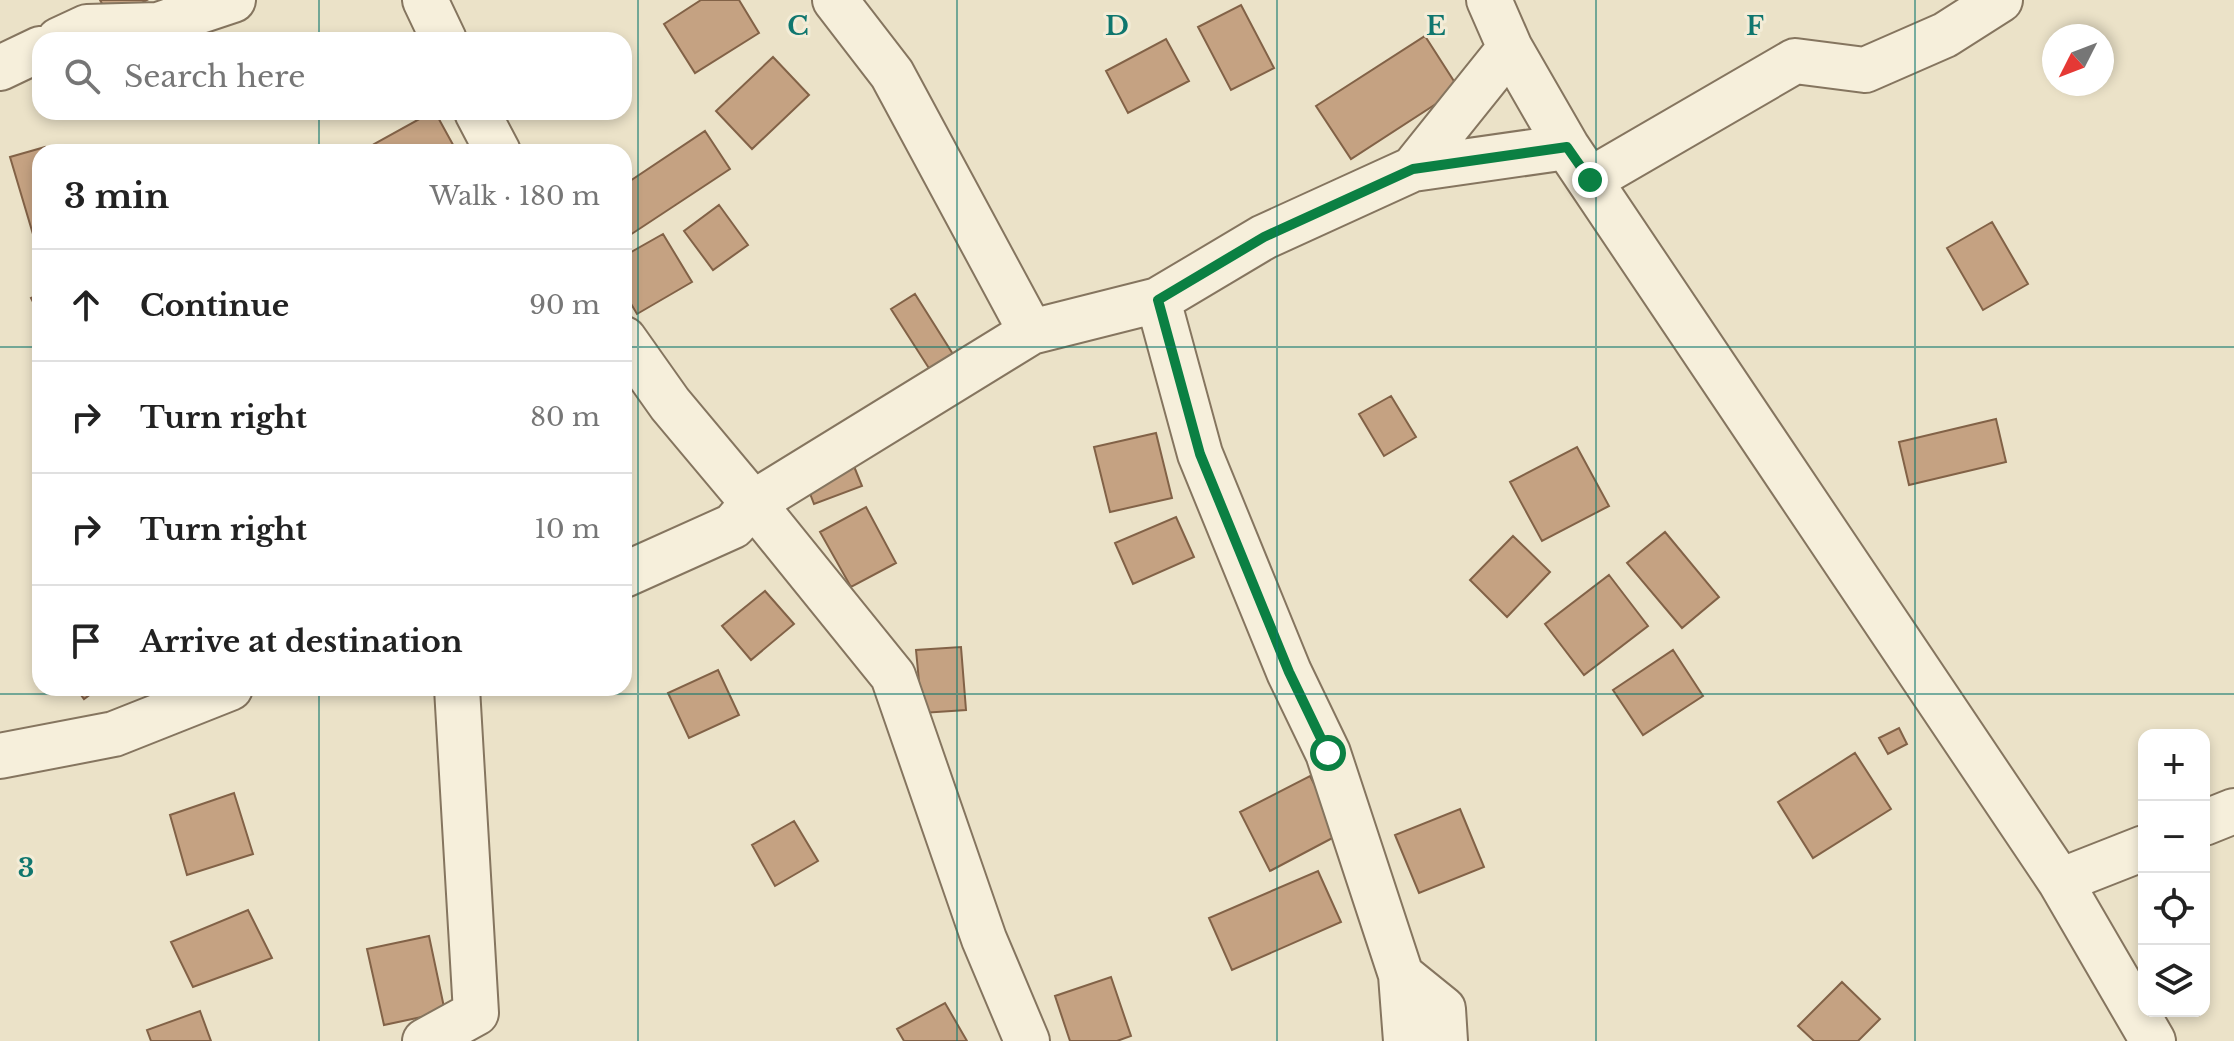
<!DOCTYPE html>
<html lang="en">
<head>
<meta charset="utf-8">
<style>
	body { margin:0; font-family:"Libre Baskerville",serif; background:#f6f6f6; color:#222 }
	.controls { position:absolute; right:24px; bottom:24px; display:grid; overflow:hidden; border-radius:16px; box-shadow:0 4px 12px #0003 }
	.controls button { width:72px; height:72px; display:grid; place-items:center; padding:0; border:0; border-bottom:2px solid #e0e0e0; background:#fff; color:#222; font:40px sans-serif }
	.compass { position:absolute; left:2042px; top:24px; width:72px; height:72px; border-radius:50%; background:#fff; box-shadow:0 4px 12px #0003; rotate:228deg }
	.stop { position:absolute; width:24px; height:24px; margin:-18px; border:6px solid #0b8043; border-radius:50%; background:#fff }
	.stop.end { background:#0b8043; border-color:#fff; box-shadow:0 2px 8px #0008 }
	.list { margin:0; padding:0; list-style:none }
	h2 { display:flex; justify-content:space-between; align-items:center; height:104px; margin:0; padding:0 32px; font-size:34px }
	h2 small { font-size:26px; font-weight:400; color:#767676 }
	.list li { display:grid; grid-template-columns:52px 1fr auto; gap:24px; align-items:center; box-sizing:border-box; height:112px; padding:0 32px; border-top:2px solid #e0e0e0 }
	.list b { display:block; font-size:30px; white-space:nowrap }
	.list em { font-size:26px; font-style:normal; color:#767676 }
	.icon { flex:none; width:44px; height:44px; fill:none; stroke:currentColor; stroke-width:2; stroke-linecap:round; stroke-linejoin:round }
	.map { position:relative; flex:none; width:2234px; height:1041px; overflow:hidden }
	.search { position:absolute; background:#fff; box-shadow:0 4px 12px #0003; left:32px; top:32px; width:600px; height:88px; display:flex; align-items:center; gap:20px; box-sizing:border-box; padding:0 28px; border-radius:24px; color:#767676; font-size:30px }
	.panel { position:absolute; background:#fff; box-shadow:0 4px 12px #0003; left:32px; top:144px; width:600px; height:552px; border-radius:24px }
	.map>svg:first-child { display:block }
</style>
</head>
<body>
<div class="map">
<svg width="2234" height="1041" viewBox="0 0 2234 1041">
	<rect width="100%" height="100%" fill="#ebe2c8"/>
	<!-- building -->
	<path fill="#c5a282" stroke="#826247" stroke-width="2" d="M100,0H147L111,20Z
		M701,0H739L759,33L695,73L664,24Z
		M1241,5L1274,68L1231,90L1198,27Z
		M1425,36L1459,89L1351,159L1316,106Z
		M1166,39L1189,81L1128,113L1106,71Z
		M773,57L809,95L752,149L716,111Z
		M432,112H435L457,152H379L374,144Z
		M705,131L730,169L624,239V185Z
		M45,147L47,152H40V251H38L10,157Z
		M719,205L748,245L713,270L684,231Z
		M1992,222L2028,284L1983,310L1947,248Z
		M663,234L692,282L637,314L624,292V256Z
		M40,294V316L31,298Z
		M915,294L956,359L932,373L891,309Z
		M1391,396L1416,437L1384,456L1359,414Z
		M1996,419L2006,462L1909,485L1899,442Z
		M1156,433L1172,498L1110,512L1094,447Z
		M1577,447L1609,506L1542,541L1510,482Z
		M851,459L862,486L814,504L804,478Z
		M866,507L896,563L851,587L820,532Z
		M1176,517L1194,557L1133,584L1115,543Z
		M1665,532L1719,597L1682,628L1627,563Z
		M1513,536L1550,572L1507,617L1470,580Z
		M1609,575L1648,626L1584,675L1545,624Z
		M765,591L794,624L751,660L722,626Z
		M961,647L966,710L922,713L916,650Z
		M1673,650L1703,696L1643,735L1613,690Z
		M718,670L739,715L689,738L668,693Z
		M76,688H99L84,699Z
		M1899,728L1907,744L1888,754L1879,738Z
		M1855,753L1891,809L1813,858L1778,802Z
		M1310,776L1340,834L1270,871L1240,812Z
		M234,793L253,854L187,875L170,815Z
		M1460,809L1484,867L1419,893L1395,835Z
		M794,821L818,861L775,886L752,845Z
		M1318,871L1341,922L1232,970L1209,918Z
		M248,910L272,958L193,987L171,942Z
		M429,936L445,1012L384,1025L367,949Z
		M1111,977L1131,1036L1117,1041H1070L1055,996Z
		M1842,982L1880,1019L1858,1041H1814L1798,1026Z
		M945,1003L967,1041H904L897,1029Z
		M200,1011L211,1041H151L147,1030Z"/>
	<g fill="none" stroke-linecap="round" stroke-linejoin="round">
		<!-- minor casing -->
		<g stroke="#85755f" stroke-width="48">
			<path id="minor" d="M425,0L444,40
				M835,0L892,74L1031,332
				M1489,0L1510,48L1567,147L2060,881L2153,1041
				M59,40L87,27L158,25L233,0
				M0,68L40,49
				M477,112L498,152
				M1413,169L1510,48
				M1590,180L1795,61L1865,70L1945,35L2000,0
				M1158,300L1200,454L1289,672L1328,753L1401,975L1443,1009L1445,1041
				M624,339L670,404L753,503L893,676L984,939L1027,1041
				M624,575L733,526L753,503L1031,332L1158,300L1264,237L1413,169L1567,147
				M0,756L114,734L230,688
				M2204,823L2234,811
				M2060,881L2144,848
				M1401,975L1406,1041
				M425,1041L476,1013L457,688"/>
		</g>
		<!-- minor -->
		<use href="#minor" stroke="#f6efdb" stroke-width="44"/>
	</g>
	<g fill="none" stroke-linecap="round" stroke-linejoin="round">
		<!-- route -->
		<path stroke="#0b8043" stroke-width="10" d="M1328,753L1289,672L1200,454L1158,300L1264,237L1413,169L1567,147L1590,180"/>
	</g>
	<!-- grid -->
	<path fill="none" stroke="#0f766e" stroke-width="2" stroke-opacity="0.55" d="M319,0V40M638,0V1041M957,0V1041M1277,0V1041M1596,0V1041M1915,0V1041M319,112V152M0,347H40M624,347H2234M319,688V1041M0,694H2234"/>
	<g font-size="26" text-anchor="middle" font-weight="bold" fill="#0f766e" stroke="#f3ecd7" stroke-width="6" stroke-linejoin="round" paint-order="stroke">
		<text x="798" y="35">C</text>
		<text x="1117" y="35">D</text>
		<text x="1436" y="35">E</text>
		<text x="1755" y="35">F</text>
		<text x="26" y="877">3</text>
	</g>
</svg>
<div class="controls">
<button>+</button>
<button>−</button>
<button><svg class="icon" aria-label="locate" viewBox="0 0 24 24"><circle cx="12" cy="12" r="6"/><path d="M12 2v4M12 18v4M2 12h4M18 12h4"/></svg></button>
<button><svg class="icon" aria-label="layers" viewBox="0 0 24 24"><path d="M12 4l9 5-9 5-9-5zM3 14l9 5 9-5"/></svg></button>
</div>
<svg class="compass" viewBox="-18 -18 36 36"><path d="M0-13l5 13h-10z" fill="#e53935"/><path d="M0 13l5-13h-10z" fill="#767676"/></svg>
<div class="stop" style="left:1328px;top:753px"></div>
<div class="stop end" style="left:1590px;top:180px"></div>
<div class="search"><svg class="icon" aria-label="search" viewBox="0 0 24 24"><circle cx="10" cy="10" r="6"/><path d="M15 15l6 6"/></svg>Search here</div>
<section class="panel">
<h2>3 min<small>Walk · 180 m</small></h2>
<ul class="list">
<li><svg class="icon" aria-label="ahead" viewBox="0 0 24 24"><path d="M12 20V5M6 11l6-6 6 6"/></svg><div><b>Continue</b></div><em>90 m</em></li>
<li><svg class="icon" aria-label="right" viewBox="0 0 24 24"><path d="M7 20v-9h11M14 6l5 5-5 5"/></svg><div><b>Turn right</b></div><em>80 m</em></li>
<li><svg class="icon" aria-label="right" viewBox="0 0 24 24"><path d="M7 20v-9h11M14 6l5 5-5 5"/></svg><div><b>Turn right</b></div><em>10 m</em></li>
<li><svg class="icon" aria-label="arrive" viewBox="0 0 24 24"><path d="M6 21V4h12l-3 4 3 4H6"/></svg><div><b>Arrive at destination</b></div></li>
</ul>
</section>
</div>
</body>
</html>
